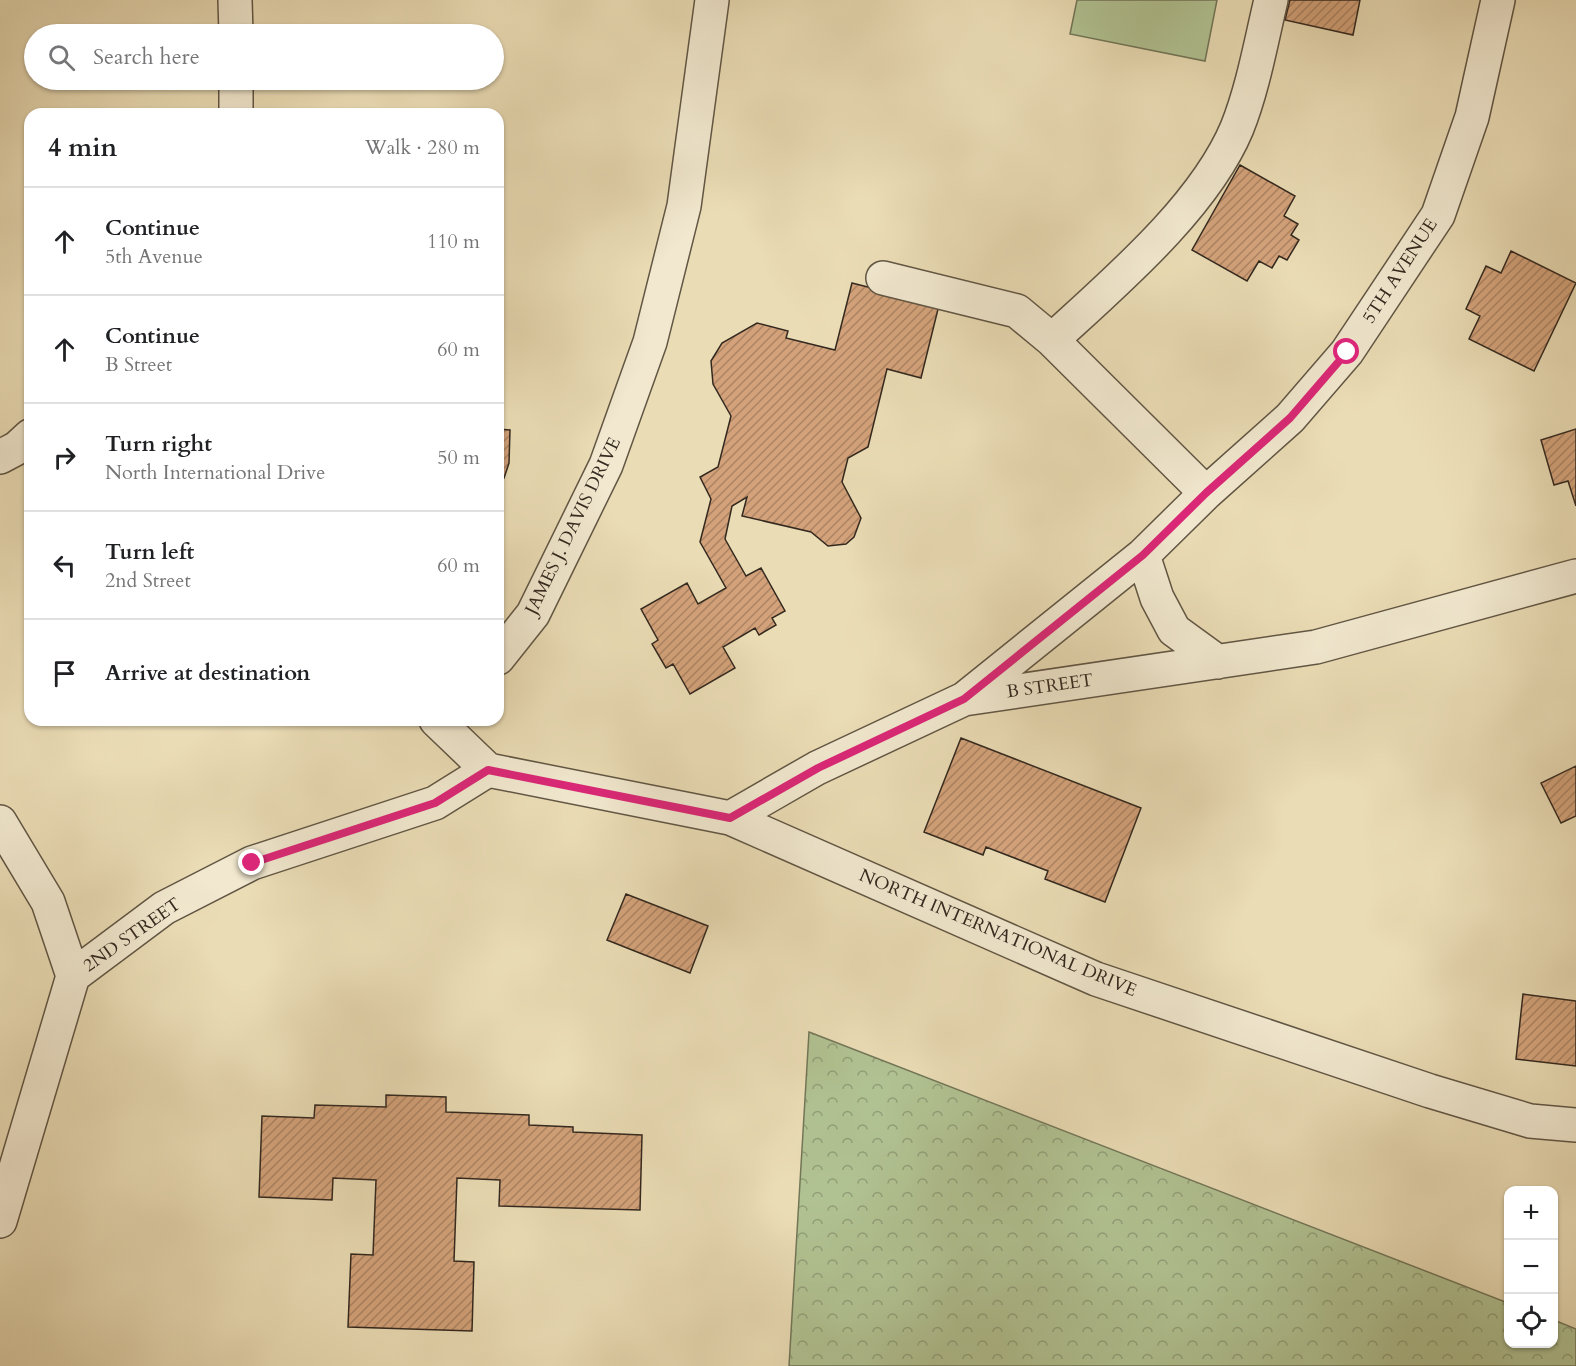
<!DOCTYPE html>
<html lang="en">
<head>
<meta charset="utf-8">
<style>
	body { margin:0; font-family:Cardo,serif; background:#f2f2f2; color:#202124 }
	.controls { position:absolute; right:18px; bottom:18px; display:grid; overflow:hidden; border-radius:12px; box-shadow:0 2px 4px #0004 }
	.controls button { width:54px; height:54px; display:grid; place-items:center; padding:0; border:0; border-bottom:2px solid #e0e0e0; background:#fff; color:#202124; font:30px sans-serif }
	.stop { position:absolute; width:18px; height:18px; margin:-14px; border:4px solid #db2777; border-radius:50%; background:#fff }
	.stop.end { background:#db2777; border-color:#fff; box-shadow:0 2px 6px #0008 }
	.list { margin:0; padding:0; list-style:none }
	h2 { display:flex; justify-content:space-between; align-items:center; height:78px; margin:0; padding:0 24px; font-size:26px }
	h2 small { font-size:20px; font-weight:400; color:#757577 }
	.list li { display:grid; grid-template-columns:39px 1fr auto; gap:18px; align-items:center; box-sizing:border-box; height:108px; padding:0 24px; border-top:2px solid #e0e0e0 }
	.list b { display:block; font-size:22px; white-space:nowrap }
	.list p { margin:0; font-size:20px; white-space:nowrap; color:#757577 }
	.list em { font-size:20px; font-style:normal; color:#757577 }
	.icon { flex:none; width:33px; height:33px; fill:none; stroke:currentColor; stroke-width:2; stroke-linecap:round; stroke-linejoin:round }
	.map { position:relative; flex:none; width:1576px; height:1366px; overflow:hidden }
	.search { position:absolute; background:#fff; box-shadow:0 2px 4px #0004; left:24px; top:24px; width:480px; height:66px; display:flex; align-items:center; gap:15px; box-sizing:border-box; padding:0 21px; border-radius:33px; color:#757577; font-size:22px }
	.panel { position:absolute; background:#fff; box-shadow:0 2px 4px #0004; left:24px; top:108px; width:480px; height:618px; border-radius:18px }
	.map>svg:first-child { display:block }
</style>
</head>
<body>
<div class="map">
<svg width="1576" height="1366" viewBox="0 0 1576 1366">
	<defs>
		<pattern id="forest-crowns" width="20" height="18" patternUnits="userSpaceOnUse" patternTransform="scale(1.5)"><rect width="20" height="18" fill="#b1c292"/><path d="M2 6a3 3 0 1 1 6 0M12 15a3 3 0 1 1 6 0" fill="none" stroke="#919e77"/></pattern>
		<pattern id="building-hatch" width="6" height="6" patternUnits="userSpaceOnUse" patternTransform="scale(1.5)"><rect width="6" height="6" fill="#d3a27a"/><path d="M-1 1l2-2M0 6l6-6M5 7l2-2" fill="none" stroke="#ac8463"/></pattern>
	</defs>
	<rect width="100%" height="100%" fill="#eadcb5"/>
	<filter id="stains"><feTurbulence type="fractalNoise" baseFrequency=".00333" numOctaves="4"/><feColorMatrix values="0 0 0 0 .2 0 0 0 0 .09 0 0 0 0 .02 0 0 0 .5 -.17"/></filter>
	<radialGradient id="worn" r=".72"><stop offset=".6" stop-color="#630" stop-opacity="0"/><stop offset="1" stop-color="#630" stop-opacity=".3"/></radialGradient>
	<!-- forest -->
	<path fill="url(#forest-crowns)" stroke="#727658" stroke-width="1.5" d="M809,1032L1508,1303V1344H1554V1320L1576,1329V1366H789Z"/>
	<!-- green -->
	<path fill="#b1c292" stroke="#727658" stroke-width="1.5" d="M1077,0H1217L1205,61L1070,34Z"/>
	<!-- building -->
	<path fill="url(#building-hatch)" stroke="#33291f" stroke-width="1.5" d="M1290,0H1360L1353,35L1285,20Z
		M1240,165L1295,196L1284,216L1298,224L1291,235L1299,240L1287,260L1279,256L1272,268L1259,261L1247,281L1192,250Z
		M1511,251L1576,283L1534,371L1469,339L1480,316L1466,309L1486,266L1501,273Z
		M852,283L939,305L921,378L887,369L868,447L848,458L842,482L861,518L854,537L846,544L828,546L811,532L742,516L747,497L732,506L725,539L746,576L761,568L785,611L772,618L776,625L759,635L755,628L723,647L735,668L690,694L673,664L666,668L652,644L658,640L641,609L687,583L698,604L726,588L700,542L711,499L700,477L718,467L731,416L713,384L711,361L722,343L757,323L788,331L786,338L835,350Z
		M498,429L510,430L509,463L504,478L498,485Z
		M1576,429V506L1568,481L1554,485L1541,440Z
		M961,738L1141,808L1105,902L1045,879L1048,871L986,847L983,855L924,832Z
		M1576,766V816L1561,823L1541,783Z
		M626,894L708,926L690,973L607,940Z
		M1523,994L1576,1001V1066L1516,1059Z
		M386,1095L446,1097V1112L529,1115V1125L573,1127V1132L642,1135L640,1210L499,1206L500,1180L457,1178L454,1261L474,1262L472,1331L348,1327L351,1254L373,1255L376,1180L333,1178L332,1200L259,1197L262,1116L314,1118L315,1105L386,1107Z"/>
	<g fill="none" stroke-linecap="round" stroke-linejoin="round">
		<!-- minor casing -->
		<g stroke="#615644" stroke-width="36">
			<path id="minor" d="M235,0L236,34
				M236,80V114
				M883,278L1017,311L1052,340L1206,493
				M1052,340C1115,282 1204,207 1237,128C1253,88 1261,42 1271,0
				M0,457L17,448L30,436
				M1143,555L1157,598L1174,630L1218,662
				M498,658L533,614L606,465L650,342L684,206L712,0
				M964,699L1143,555L1206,493L1290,418L1347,352L1438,215L1472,117L1498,0
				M436,720L488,770
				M488,770L730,818L1096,979L1430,1091L1530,1121L1576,1125
				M730,818L817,768L964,699L1316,647L1576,576
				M0,822L48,902L73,976
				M73,976L164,908L252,863L435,803L488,770
				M0,1221L73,976"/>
		</g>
		<!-- minor -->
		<use href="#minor" stroke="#f1e8cf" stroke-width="33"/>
	</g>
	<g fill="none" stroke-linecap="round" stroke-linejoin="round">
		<!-- route -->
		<path stroke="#db2777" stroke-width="8" d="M252,863L435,803L488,770L730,818L818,768L964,699L1143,555L1206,493L1290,418L1347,352"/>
	</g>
	<g text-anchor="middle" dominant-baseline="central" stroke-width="4.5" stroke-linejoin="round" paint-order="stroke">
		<!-- street labels -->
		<g font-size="18" fill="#33291f" stroke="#f1e8cf">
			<text transform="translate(1400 271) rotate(-57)">5TH AVENUE</text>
			<text transform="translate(573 526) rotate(-64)">JAMES J. DAVIS DRIVE</text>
			<text transform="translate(1050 686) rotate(-8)">B STREET</text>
			<text transform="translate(998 933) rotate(23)">NORTH INTERNATIONAL DRIVE</text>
			<text transform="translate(132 935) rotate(-35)">2ND STREET</text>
		</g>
	</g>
	<rect width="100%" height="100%" filter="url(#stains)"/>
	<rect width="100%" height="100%" fill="url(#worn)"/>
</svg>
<div class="controls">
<button>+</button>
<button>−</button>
<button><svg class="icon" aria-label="locate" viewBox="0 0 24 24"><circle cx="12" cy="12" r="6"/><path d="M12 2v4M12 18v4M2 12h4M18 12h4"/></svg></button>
</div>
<div class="stop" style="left:1347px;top:352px"></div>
<div class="stop end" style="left:252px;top:863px"></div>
<div class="search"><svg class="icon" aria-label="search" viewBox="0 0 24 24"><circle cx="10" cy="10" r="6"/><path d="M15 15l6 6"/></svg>Search here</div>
<section class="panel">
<h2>4 min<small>Walk · 280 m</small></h2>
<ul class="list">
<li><svg class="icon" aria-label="ahead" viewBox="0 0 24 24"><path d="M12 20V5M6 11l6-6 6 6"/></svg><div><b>Continue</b><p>5th Avenue</p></div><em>110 m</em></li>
<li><svg class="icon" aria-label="ahead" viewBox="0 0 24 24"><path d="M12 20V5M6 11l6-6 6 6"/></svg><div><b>Continue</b><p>B Street</p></div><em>60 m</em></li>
<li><svg class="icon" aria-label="right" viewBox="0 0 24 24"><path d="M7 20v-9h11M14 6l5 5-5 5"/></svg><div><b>Turn right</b><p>North International Drive</p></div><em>50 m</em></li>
<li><svg class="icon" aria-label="left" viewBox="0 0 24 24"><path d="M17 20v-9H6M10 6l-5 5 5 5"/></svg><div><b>Turn left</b><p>2nd Street</p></div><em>60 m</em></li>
<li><svg class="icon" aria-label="arrive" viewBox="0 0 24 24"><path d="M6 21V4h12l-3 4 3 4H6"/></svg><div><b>Arrive at destination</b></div></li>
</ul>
</section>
</div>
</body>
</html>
